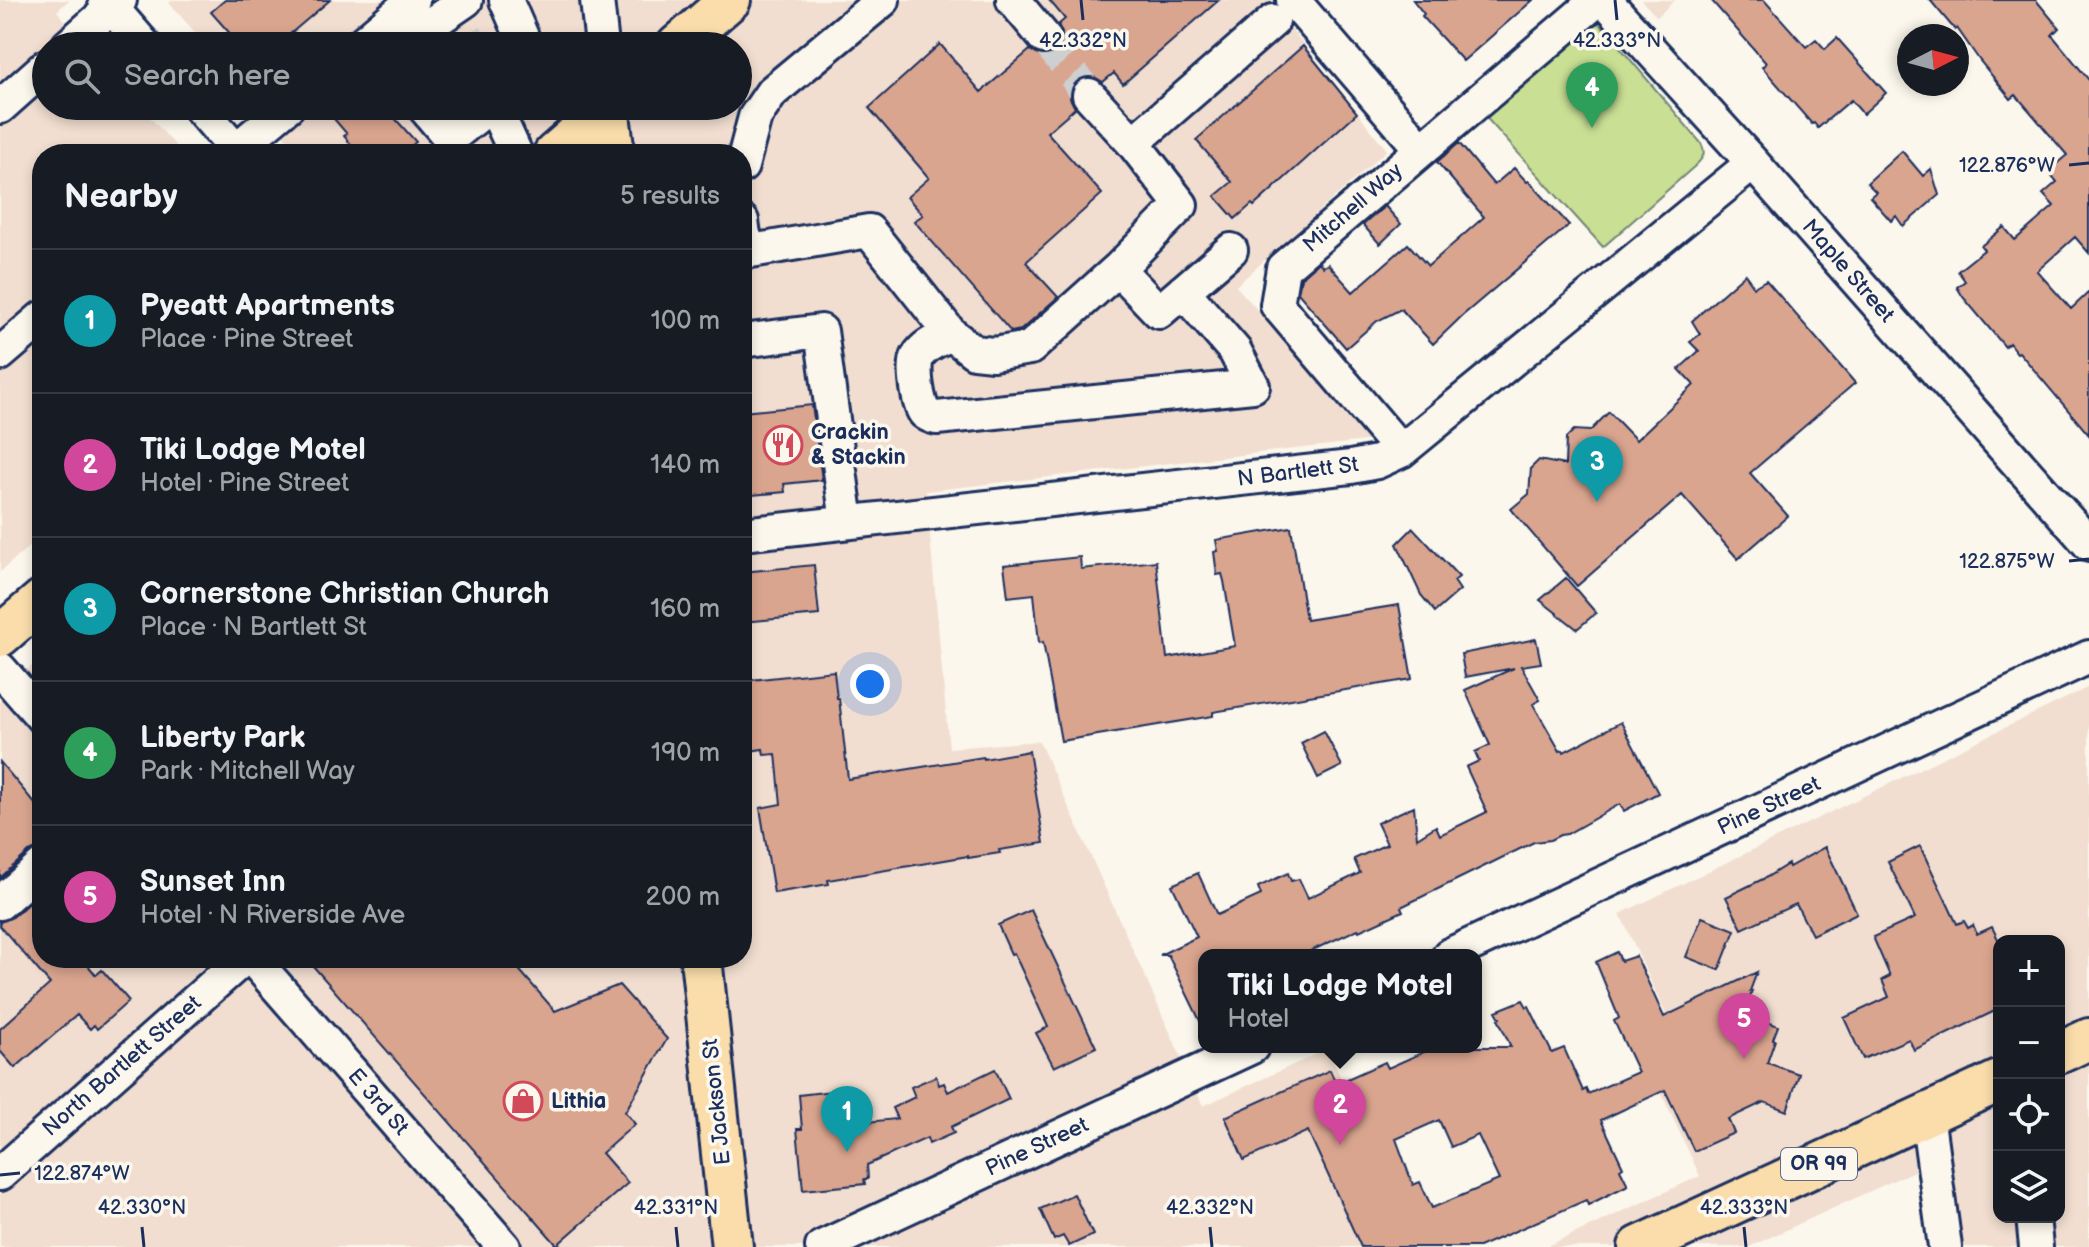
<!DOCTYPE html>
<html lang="en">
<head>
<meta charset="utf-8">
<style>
	body { margin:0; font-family:"Balsamiq Sans",sans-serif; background:#242831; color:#f1f3f6 }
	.controls { position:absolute; right:24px; bottom:24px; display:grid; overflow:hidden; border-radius:16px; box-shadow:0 4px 12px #0003 }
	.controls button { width:72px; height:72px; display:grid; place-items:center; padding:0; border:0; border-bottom:2px solid #363941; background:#171b24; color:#f1f3f6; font:40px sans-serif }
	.compass { position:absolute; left:1897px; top:24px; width:72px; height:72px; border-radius:50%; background:#171b24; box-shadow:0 4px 12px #0003; rotate:84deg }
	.you { position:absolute; left:870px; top:684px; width:28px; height:28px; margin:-20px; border:6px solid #fff; border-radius:50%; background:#1a73e8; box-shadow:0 0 0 12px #1a73e833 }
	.badge { display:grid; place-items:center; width:52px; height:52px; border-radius:50%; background:#d1495b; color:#fff; font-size:26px; font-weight:700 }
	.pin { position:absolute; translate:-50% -66px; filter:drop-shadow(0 2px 4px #0008) }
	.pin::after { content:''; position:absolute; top:42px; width:28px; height:24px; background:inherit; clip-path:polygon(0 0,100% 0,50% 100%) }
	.popup { position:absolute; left:1198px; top:949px; width:284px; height:104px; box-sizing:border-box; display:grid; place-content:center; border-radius:16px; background:#171b24; filter:drop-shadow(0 2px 6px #0005); font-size:26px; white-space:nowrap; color:#9ea1a6 }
	.popup b { font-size:30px; color:#f1f3f6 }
	.popup::after { content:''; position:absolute; left:50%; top:100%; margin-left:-16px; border:16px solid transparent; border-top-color:#171b24 }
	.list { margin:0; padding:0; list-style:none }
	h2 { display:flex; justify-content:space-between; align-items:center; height:104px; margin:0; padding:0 32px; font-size:34px }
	h2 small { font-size:26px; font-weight:400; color:#9ea1a6 }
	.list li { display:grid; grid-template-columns:52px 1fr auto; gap:24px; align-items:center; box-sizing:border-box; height:144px; padding:0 32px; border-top:2px solid #363941 }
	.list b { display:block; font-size:30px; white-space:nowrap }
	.list p { margin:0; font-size:26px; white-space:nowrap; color:#9ea1a6 }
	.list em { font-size:26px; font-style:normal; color:#9ea1a6 }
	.icon { flex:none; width:44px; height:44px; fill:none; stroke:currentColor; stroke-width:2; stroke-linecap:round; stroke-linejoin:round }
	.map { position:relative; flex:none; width:2089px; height:1247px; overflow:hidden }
	.search { position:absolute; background:#171b24; box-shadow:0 4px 12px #0003; left:32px; top:32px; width:720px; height:88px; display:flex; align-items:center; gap:20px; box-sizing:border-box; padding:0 28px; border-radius:44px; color:#9ea1a6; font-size:30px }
	.panel { position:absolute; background:#171b24; box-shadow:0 4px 12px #0003; left:32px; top:144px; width:720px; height:824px; border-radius:32px }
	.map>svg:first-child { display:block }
</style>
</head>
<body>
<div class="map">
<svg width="2089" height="1247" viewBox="0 0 2089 1247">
	<rect width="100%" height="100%" fill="#fbf7ec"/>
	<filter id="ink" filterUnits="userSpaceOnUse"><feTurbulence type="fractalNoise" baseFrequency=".0125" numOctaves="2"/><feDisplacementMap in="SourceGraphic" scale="16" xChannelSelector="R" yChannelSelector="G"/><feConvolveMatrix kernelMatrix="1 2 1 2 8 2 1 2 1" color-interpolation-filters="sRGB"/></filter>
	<g filter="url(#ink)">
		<!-- built -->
		<path fill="#f1ded0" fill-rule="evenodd" d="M0,0H69L57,11L87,46H46V106H140L183,154H42V535L0,572Z
			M173,0H1280L1294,16L1292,30L1387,150L1236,286L1374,440L926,491L949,748L1039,741L1203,1106L1328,1049L1416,1247H0V694L42,657V958H742V154H300L258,106H738V46H207L169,3Z
			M1641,0H1675L1657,17Z
			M2089,687V1247H1931L1916,1170L1749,1247H1545L1700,1176L1646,1061L1679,1043L1620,914ZM1999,941H2059V1217H1999Z"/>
		<!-- green -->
		<path fill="#c9df94" stroke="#728779" stroke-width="2" d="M1596,19L1701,143C1706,153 1704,157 1696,165L1603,247L1483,114Z"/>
		<!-- building -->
		<path fill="#daa58f" stroke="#1b2f5e" stroke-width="2" fill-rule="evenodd" d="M225,0H330L276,46H241L211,12Z
			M1049,0H1219L1123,84L1114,73L1103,82L1094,77H1084L1077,81L1071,89L1070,98L1075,108L1047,132L1102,194L1026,262L1058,297L1021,330L1011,332L914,221L923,215L907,197L929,178L869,108L940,44L981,92L1030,50L1038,55H1048L1056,52L1062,43V33L1058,25L1065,19Z
			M1413,0H1533L1463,61L1422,16L1424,14Z
			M1711,0H1764L1806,47L1816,39L1825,49L1837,38L1886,93L1863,114L1851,100L1818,128L1814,123L1812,124L1762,67L1766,63Z
			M1930,0H2036L2059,28L2052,35L2089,80V253L2075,237L2037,271L2071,309L2089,292V435L2019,352L2017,353L2009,343L2005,347L1963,297L1957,287L1965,281L1958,271L1984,250L1981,246L2004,227L2015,240L2054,206L2043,194L2057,182L2048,171L2067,155L2016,95L2011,99L1980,61L1957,28L1955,30Z
			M1303,46L1357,113L1254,206L1252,204L1235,219L1215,196L1232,182L1196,140Z
			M323,106H384L416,142L401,154H359L344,136L347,134Z
			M1459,143L1494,185L1514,168L1527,182L1529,181L1569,225L1462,316L1433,344L1401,309L1377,321L1346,348L1298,293L1301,278L1319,262L1323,267L1328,264L1353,292L1408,244L1428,266L1484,217L1437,162Z
			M1902,151L1923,176L1931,169L1939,195L1903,226L1896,216L1891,221L1870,197L1876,192L1867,183Z
			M1385,206L1401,224L1380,244L1363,225Z
			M1745,274L1754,287L1766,280L1855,383L1750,473L1788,516L1738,559L1682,495L1577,586L1511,509L1529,494L1531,468L1539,460L1565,465L1566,438L1574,430L1590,431L1609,412L1636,440L1694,385L1679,369L1699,351L1690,342L1700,334L1692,321Z
			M812,405L822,480L784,484L785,492L742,496V412Z
			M1291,527L1306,620L1399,605L1412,679L1213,712V716L1061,741L1043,642L1039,643L1034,594L1008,597L1004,565L1080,557L1081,569L1156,561L1167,658L1235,646L1224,581L1222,574L1217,575L1214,552L1218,551L1216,540Z
			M1413,528L1459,577L1454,581L1460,590L1435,612L1421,595L1397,544Z
			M814,565L819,615L742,622V572Z
			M1566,578L1596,613L1577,629L1540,600Z
			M1536,639L1541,663L1521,666L1540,700L1533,704L1560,751L1563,750L1564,752L1621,722L1658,793L1624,811L1620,804L1567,834L1560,835L1550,840L1534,842L1401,907L1403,911L1359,931L1358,929L1302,955H1204V1029L1168,955H1160L1197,937L1172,885L1198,873L1217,915L1261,895L1258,887L1288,873L1291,881L1299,879L1308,898L1360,873L1354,859L1387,844L1377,823L1414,806L1417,838L1436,826L1440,835L1487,812L1466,767L1479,761L1475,752L1490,745L1465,690L1514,668L1465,677L1461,654Z
			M834,671L837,698H839L848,779L983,757L984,759L1029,751L1044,843L999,850L1000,853L968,858V856L828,880L829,884L774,893L760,808L781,804L776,754L764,755L763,749L749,751L742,681Z
			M1324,731L1342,766L1318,778L1301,743Z
			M0,762L42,812V848L29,852L0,878Z
			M1920,846L1957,924L1964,921L1968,928L1973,925L1977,934L1992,927L1999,941V1009L1914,1050L1909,1039L1863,1059L1844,1018L1889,997L1882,980L1890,976L1873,937L1915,918L1888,862Z
			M1825,847L1857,913L1812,935L1796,904L1742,929L1726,897L1767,877L1788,864L1789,867Z
			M42,891V958H82L96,975L102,970L129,1001L97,1029L94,1025L90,1029L77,1015L15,1068L0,1051V1029L50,984L0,926V922L13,917Z
			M1031,910L1096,1047L1054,1067L1036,1033L1048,1027L1014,953L1011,954L998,925Z
			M1702,917L1735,930L1719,970L1686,957Z
			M1617,952L1621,961L1636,956L1664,1017L1757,972L1750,991H1752L1745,1013L1778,1026L1773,1039L1775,1040L1767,1063L1799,1074L1787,1111L1764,1102L1728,1119L1734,1133L1694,1151L1665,1090L1601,1120L1623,1167L1620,1169L1628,1185L1588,1205L1586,1200L1479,1247H1361L1308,1131L1244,1160L1225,1117L1330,1070L1336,1084L1385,1062L1388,1068L1435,1047H1511L1498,1019L1500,1018L1496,1011L1523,1000L1527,1007L1529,1006L1552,1053L1564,1048L1583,1091L1586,1089L1588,1094L1638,1072L1614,1021L1619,1018L1596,962ZM1439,1120L1451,1147L1478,1135L1499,1180L1432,1208L1420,1182L1413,1185L1396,1139Z
			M306,958H509L555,1011L619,985L667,1039L625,1112L635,1124L602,1153L628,1183L557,1245Z
			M995,1069L1009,1099L951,1127L954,1133L929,1144L927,1138L867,1165L868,1179H864L865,1184L803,1190L797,1129H802L799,1095L832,1091L836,1125L897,1119L892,1108L915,1097L911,1087L936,1076L939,1085L944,1083L948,1092Z
			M1074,1194L1093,1235L1069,1246L1063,1236L1054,1240L1040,1209Z"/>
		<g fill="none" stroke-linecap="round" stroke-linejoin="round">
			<!-- minor-tunnel -->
			<path stroke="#cecfd0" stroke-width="32" stroke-dasharray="32 16" stroke-linecap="butt" d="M466,33L471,46
				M1044,37L1089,95"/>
			<!-- minor casing -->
			<g stroke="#1b2f5e" stroke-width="38">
				<path id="minor" d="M105,0L145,46
					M506,0L526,46
					M597,0L602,46
					M1013,0L1044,37
					M1293,0L1421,149
					M1605,0L1753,163L2089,544
					M68,46L120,0
					M359,46L413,0
					M399,46L466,0
					M1089,95L1133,143
					M198,106L240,154
					M423,106L450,138L490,106
					M494,106L516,154
					M0,107L46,66
					M231,154L288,106
					M742,166L755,117L772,92L883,0
					M742,221L744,235L751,251L742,253
					M1231,250L1159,312L1118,269L1181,205L1133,143L1273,21
					M751,251L869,231L951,334L974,352L993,354L1030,348L1118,269
					M951,334C939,340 925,344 918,356C912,365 918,405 925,413C930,417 932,417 937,418L1253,386L1235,351L1183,291
					M742,341L821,331L847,522
					M0,354L42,318
					M1401,451L1277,305L1283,268L1597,0
					M742,534L1351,467L1377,462L1401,451L1753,163
					M0,669L42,717
					M0,903L42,866
					M1449,955L2089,657
					M252,958L504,1247
					M1927,1114L1945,1247
					M0,1174L244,958
					M2033,1217L2036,1247
					M822,1247L1252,1047"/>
			</g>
			<!-- major casing -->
			<g stroke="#1b2f5e" stroke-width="46">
				<path id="major" d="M677,46L730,0
					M608,107L614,154
					M554,154L609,106
					M0,636L42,600
					M701,958L732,1247
					M2059,1053L2089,1039
					M1639,1247L1999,1081"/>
			</g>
			<!-- minor -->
			<use href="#minor" stroke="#fbf7ec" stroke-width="32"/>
			<!-- major -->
			<use href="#major" stroke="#faddab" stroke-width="40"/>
		</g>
	</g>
	<!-- ticks -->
	<path fill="none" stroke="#1b2f5e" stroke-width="3" d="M1081,0L1083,20M1615,0L1617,20M2069,165L2089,163M2069,561L2089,559M0,1175L20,1173M142,1227L144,1247M676,1227L678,1247M1210,1227L1212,1247M1744,1227L1746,1247"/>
	<!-- icons -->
	<defs>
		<g id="restaurant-ring" transform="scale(2)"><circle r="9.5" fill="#fbf7ec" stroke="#d1495b" stroke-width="1.5"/><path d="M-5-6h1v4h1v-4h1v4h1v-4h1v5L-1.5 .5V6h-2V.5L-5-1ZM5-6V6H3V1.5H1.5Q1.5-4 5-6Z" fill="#d1495b"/></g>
		<g id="shop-ring" transform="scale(2)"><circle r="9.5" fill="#fbf7ec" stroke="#d1495b" stroke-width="1.5"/><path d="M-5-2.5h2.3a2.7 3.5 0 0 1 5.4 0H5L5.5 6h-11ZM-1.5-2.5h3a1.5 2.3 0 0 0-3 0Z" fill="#d1495b"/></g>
	</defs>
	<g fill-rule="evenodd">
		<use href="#restaurant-ring" x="783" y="445"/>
		<use href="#shop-ring" x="523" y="1101"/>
	</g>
	<g text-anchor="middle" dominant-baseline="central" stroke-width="7" stroke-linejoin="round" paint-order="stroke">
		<!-- shield labels -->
		<rect fill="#fbf7ec" stroke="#5e6b89" stroke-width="2" x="1781" y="1148" width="76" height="32" rx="6"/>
		<g font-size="20" font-weight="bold" fill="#1b2f5e">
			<text x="1819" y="1164">OR 99</text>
		</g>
		<!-- street labels -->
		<g font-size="22" fill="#1b2f5e" stroke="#fbf7ec">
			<text transform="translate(1353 208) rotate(-41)">Mitchell Way</text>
			<text transform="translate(1848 271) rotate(49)">Maple Street</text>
			<text transform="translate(1298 472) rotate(-7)">N Bartlett St</text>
			<text transform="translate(1769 806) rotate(-25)">Pine Street</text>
			<text transform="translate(122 1066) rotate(-41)">North Bartlett Street</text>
			<text transform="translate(378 1102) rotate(49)">E 3rd St</text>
			<text transform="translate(717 1102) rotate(-96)">E Jackson St</text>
			<text transform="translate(1037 1147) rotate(-25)">Pine Street</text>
		</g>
		<!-- poi labels -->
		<g font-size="22" font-weight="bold" fill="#1b2f5e" stroke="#fbf7ec" text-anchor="start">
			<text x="811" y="432">Crackin<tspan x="811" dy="25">&amp; Stackin</tspan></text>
			<text x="551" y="1101">Lithia</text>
		</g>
	</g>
	<g font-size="20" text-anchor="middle" fill="#1b2f5e" stroke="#fbf7ec" stroke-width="7" stroke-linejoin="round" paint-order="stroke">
		<text x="1083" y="47">42.332°N</text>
		<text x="1617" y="47">42.333°N</text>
		<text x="2007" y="172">122.876°W</text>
		<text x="2007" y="568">122.875°W</text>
		<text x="82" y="1180">122.874°W</text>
		<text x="142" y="1214">42.330°N</text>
		<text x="676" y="1214">42.331°N</text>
		<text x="1210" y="1214">42.332°N</text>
		<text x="1744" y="1214">42.333°N</text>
	</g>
</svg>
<div class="controls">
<button>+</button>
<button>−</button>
<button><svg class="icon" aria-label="locate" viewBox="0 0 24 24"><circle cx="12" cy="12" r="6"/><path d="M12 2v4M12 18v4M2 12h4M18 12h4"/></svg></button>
<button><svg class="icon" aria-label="layers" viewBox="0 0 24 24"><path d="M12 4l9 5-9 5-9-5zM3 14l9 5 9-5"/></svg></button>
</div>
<svg class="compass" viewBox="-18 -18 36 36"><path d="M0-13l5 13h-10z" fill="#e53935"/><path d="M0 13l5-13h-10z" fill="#9ea1a6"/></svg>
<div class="you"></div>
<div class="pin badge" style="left:847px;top:1152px;background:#0f9aa8">1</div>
<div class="pin badge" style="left:1340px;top:1145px;background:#d1479c">2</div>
<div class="popup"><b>Tiki Lodge Motel</b>Hotel</div>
<div class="pin badge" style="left:1597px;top:502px;background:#0f9aa8">3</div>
<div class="pin badge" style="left:1592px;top:128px;background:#2e9e5b">4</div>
<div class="pin badge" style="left:1744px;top:1059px;background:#d1479c">5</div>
<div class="search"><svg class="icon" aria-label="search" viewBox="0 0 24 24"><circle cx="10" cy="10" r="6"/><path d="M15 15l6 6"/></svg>Search here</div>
<section class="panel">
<h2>Nearby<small>5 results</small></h2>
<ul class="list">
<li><span class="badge" style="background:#0f9aa8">1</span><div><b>Pyeatt Apartments</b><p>Place · Pine Street</p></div><em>100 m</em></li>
<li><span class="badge" style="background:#d1479c">2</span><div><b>Tiki Lodge Motel</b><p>Hotel · Pine Street</p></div><em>140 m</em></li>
<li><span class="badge" style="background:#0f9aa8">3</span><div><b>Cornerstone Christian Church</b><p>Place · N Bartlett St</p></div><em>160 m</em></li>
<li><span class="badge" style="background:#2e9e5b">4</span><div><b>Liberty Park</b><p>Park · Mitchell Way</p></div><em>190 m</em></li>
<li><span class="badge" style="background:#d1479c">5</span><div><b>Sunset Inn</b><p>Hotel · N Riverside Ave</p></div><em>200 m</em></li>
</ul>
</section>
</div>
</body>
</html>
